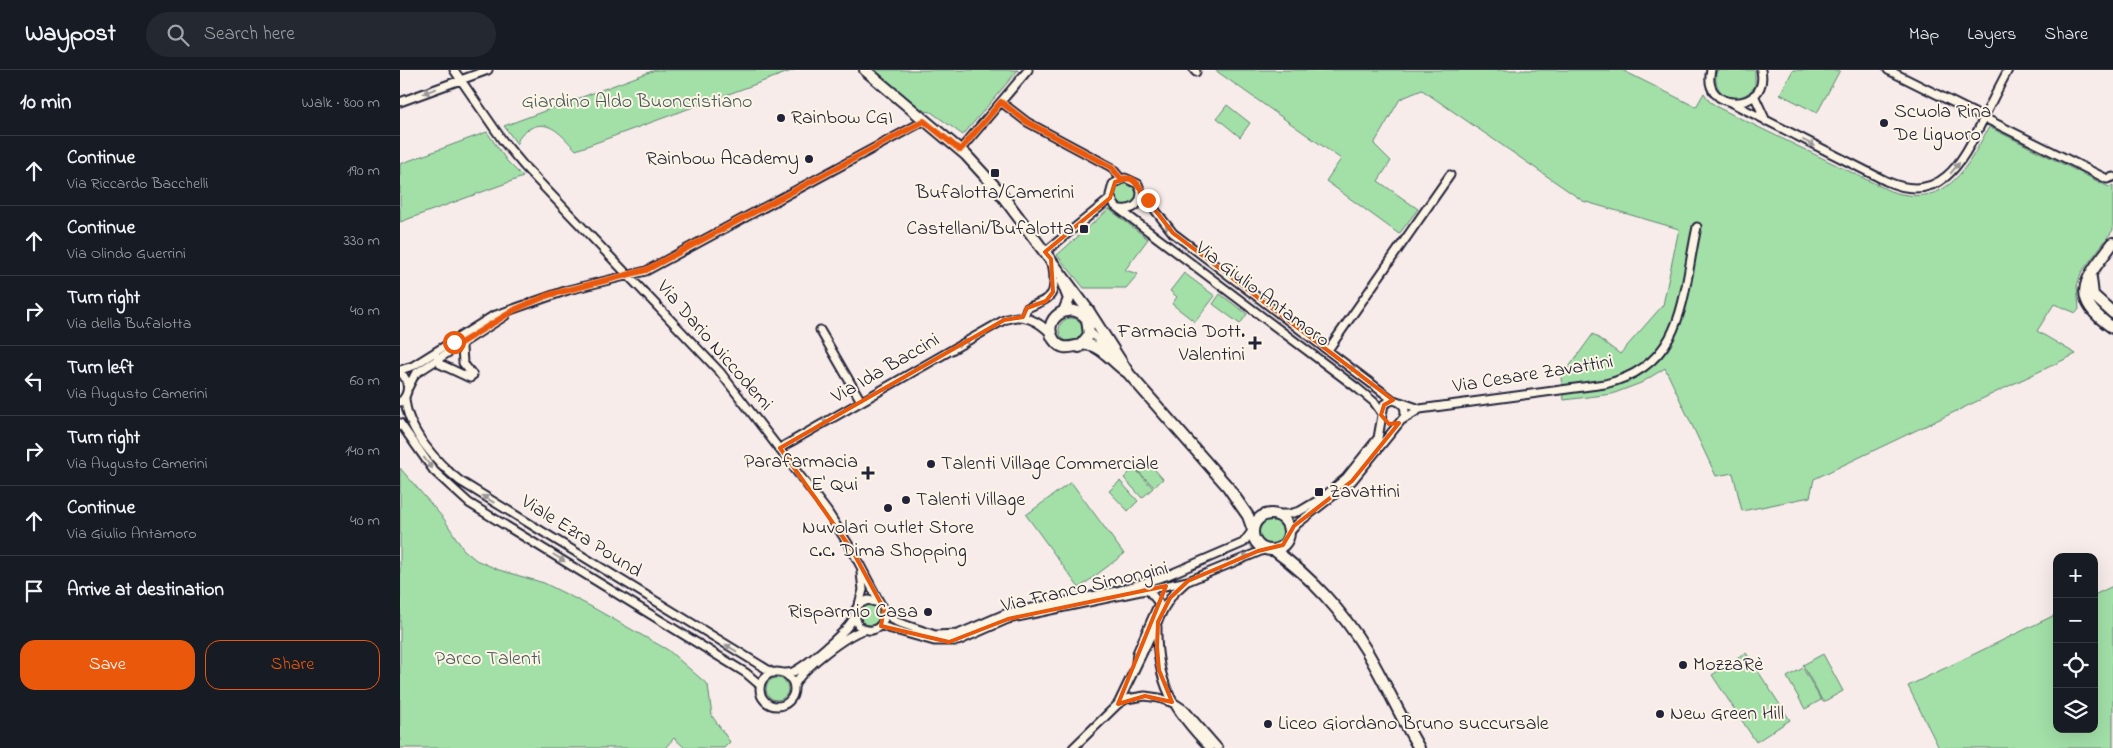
<!DOCTYPE html>
<html lang="en">
<head>
<meta charset="utf-8">
<style>
	body { margin:0; font-family:"Indie Flower",sans-serif; background:#242831; color:#f1f3f6 }
	.controls { position:absolute; right:15px; bottom:15px; display:grid; overflow:hidden; border-radius:10px; box-shadow:0 5px 20px #0002 }
	.controls button { width:45px; height:45px; display:grid; place-items:center; padding:0; border:0; border-bottom:1px solid #363941; background:#171b24; color:#f1f3f6; font:25px sans-serif }
	.stop { position:absolute; width:15px; height:15px; margin:-11px; border:4px solid #ea580c; border-radius:50%; background:#fff }
	.stop.end { background:#ea580c; border-color:#fff; box-shadow:0 1px 5px #0008 }
	.list { margin:0; padding:0; list-style:none }
	h2 { display:flex; justify-content:space-between; align-items:center; height:65px; margin:0; padding:0 20px; font-size:21px }
	h2 small { font-size:16px; font-weight:400; color:#9ea1a6 }
	.list li { display:grid; grid-template-columns:32px 1fr auto; gap:15px; align-items:center; box-sizing:border-box; height:70px; padding:0 20px; border-top:1px solid #363941 }
	.list b { display:block; font-size:19px; white-space:nowrap }
	.list p { margin:0; font-size:16px; white-space:nowrap; color:#9ea1a6 }
	.list em { font-size:16px; font-style:normal; color:#9ea1a6 }
	.actions { display:flex; gap:10px; padding:15px 20px }
	.actions a { flex:1; padding:11px 0; border:1px solid #ea580c; border-radius:15px; text-align:center; font-size:18px; color:#ea580c }
	.actions .main { background:#ea580c; color:#fff }
	.icon { flex:none; width:28px; height:28px; fill:none; stroke:currentColor; stroke-width:2; stroke-linecap:round; stroke-linejoin:round }
	.map { position:relative; flex:none; width:1713px; height:678px; overflow:hidden }
	header { display:flex; align-items:center; gap:30px; box-sizing:border-box; height:70px; padding:0 25px; background:#171b24; border-bottom:1px solid #363941 }
	header strong { font-size:24px }
	nav { display:flex; gap:28px; margin-inline-start:auto; font-size:18px }
	.search { width:350px; height:45px; background:#242831; display:flex; align-items:center; gap:12px; box-sizing:border-box; padding:0 18px; border-radius:28px; color:#9ea1a6; font-size:19px }
	main { display:flex }
	aside { flex:1; background:#171b24 }
	.map>svg:first-child { display:block }
</style>
</head>
<body>
<header>
<strong>Waypost</strong>
<div class="search"><svg class="icon" aria-label="search" viewBox="0 0 24 24"><circle cx="10" cy="10" r="6"/><path d="M15 15l6 6"/></svg>Search here</div>
<nav><a>Map</a><a>Layers</a><a>Share</a></nav>
</header>
<main>
<aside>
<h2>10 min<small>Walk · 800 m</small></h2>
<ul class="list">
<li><svg class="icon" aria-label="ahead" viewBox="0 0 24 24"><path d="M12 20V5M6 11l6-6 6 6"/></svg><div><b>Continue</b><p>Via Riccardo Bacchelli</p></div><em>190 m</em></li>
<li><svg class="icon" aria-label="ahead" viewBox="0 0 24 24"><path d="M12 20V5M6 11l6-6 6 6"/></svg><div><b>Continue</b><p>Via Olindo Guerrini</p></div><em>330 m</em></li>
<li><svg class="icon" aria-label="right" viewBox="0 0 24 24"><path d="M7 20v-9h11M14 6l5 5-5 5"/></svg><div><b>Turn right</b><p>Via della Bufalotta</p></div><em>40 m</em></li>
<li><svg class="icon" aria-label="left" viewBox="0 0 24 24"><path d="M17 20v-9H6M10 6l-5 5 5 5"/></svg><div><b>Turn left</b><p>Via Augusto Camerini</p></div><em>60 m</em></li>
<li><svg class="icon" aria-label="right" viewBox="0 0 24 24"><path d="M7 20v-9h11M14 6l5 5-5 5"/></svg><div><b>Turn right</b><p>Via Augusto Camerini</p></div><em>140 m</em></li>
<li><svg class="icon" aria-label="ahead" viewBox="0 0 24 24"><path d="M12 20V5M6 11l6-6 6 6"/></svg><div><b>Continue</b><p>Via Giulio Antamoro</p></div><em>40 m</em></li>
<li><svg class="icon" aria-label="arrive" viewBox="0 0 24 24"><path d="M6 21V4h12l-3 4 3 4H6"/></svg><div><b>Arrive at destination</b></div></li>
</ul>
<div class="actions"><a class="main">Save</a><a>Share</a></div>
</aside>
<div class="map">
<svg width="1713" height="678" viewBox="0 0 1713 678">
	<rect width="100%" height="100%" fill="#f7ece9"/>
	<filter id="ink" filterUnits="userSpaceOnUse"><feTurbulence type="fractalNoise" baseFrequency=".02" numOctaves="2"/><feDisplacementMap in="SourceGraphic" scale="10" xChannelSelector="R" yChannelSelector="G"/><feConvolveMatrix kernelMatrix="1 2 1 2 8 2 1 2 1" color-interpolation-filters="sRGB"/></filter>
	<g filter="url(#ink)">
		<!-- green -->
		<path fill="#a2e0a8" stroke="#628172" d="M255,0H394L176,80C163,67 149,47 129,59C122,62 119,66 117,74L104,56Z
			M473,0H618L563,65L531,42L519,40Z
			M815,0H1222L1296,37L1304,23L1309,31L1319,38L1490,121C1547,139 1565,101 1589,57L1709,117L1713,116V160L1681,203L1677,216L1679,239L1676,243L1654,234L1637,261L1676,284L1414,409L1410,427L1342,441L1333,403L1316,406L1265,298L1241,313L1212,324L1164,330L1161,308L1193,264L1220,284L1263,235L1279,159L1183,131L1022,20L1000,29L974,74L991,91L978,111L1018,139L999,164L926,111L941,89Z
			M1317,0H1355V16C1340,38 1309,26 1317,0Z
			M1393,0H1440L1417,43L1380,24Z
			M827,35L850,53L840,67L817,48Z
			M87,62L107,91L123,107L0,152V94Z
			M714 124a12 12 0 1 1 24 0a12 12 0 1 1-24 0Z
			M709,139L748,169L725,200L738,204L726,218H684L657,185Z
			M784,203L815,226L795,252L772,234L777,227L770,221Z
			M820,224L847,244L840,254L813,234Z
			M659 260a12 12 0 1 1 24 0a12 12 0 1 1-24 0Z
			M748,392L763,409L754,417L738,401Z
			M0,398L44,449L63,479L76,490L99,500L144,513L190,536L268,580L308,615L312,646L330,672L324,678H285L274,668L265,678H0Z
			M734,398L753,418L742,428L724,408Z
			M720,411L738,431L728,441L709,421Z
			M671,412L724,484L679,518L626,445Z
			M859 462a12 12 0 1 1 24 0a12 12 0 1 1-24 0Z
			M1713,516V678H1539L1508,616L1657,544V659H1694V525Z
			M460 545a10 10 0 1 1 20 0a10 10 0 1 1-20 0Z
			M1346,583L1390,650L1356,672L1312,605Z
			M1423,584L1443,621L1423,632L1403,595Z
			M1403,598L1421,630L1405,639L1387,607Z
			M366 619a11 11 0 1 1 22 0a11 11 0 1 1-22 0Z"/>
		<g fill="none" stroke-linecap="round" stroke-linejoin="round">
			<!-- street casing -->
			<g stroke="#22223b" stroke-width="11">
				<path id="street" d="M54,0L103,71L124,96L320,302L427,441L452,480L480,533L492,549L497,552L535,565L558,564L607,543L717,521L766,506L843,473L853,460
					M794,0L796,2
					M1311,0C1300,42 1370,44 1361,0
					M1488,0L1707,109L1713,107
					M1354,25L1366,51
					M0,32L88,0
					M601,32L627,52L711,97L721,109
					M1330,32L1486,111C1540,135 1561,94 1582,52C1590,34 1599,17 1608,0
					M560,80L628,0
					M721,139C733,141 741,134 741,122
					M645,182L711,128
					M624,247L627,238C651,228 657,227 653,198
					M420,260L461,331
					M690,262L711,281
					M56,273L62,277L63,293L73,305
					M928,280L1050,105
					M37,286L40,294L70,308
					M0,300L13,296L93,246L168,220L246,201L524,51
					M0,302C10,311 10,324 0,332
					M8,318L15,304L105,246
					M5,328C7,360 36,392 60,411L373,603
					M1000,332L1020,339L1002,350
					M1020,339L1205,314C1287,295 1282,223 1297,157
					M981,342L974,332L957,318L715,136L710,125L713,114L725,108L738,114L741,122L773,163L993,330
					M0,353L34,401L69,433L346,603L360,615
					M380,378L604,250C622,242 639,251 651,264
					M874,444H889L900,441L922,428L946,408L978,368L984,334L993,330C1003,332 1007,338 1004,347L952,411L897,454L889,463
					M479,533L468,530L459,534L454,543L458,555C468,564 479,561 484,549V539
					M459,534L463,520L461,503
					M481,556L534,571H558L608,549L788,511L866,479
					M757,557C756,611 772,640 810,678
					M736,593L737,583L759,533L748,520
					M360 619a17 17 0 1 1 34 0a17 17 0 1 1-34 0Z
					M382,603C386,603 390,603 393,602C407,595 449,560 454,547
					M394,617C399,600 448,564 464,560
					M718,634L764,538L773,524L786,512
					M673,678L718,634L726,629L745,626L759,628L776,634L785,640L818,678"/>
			</g>
			<!-- secondary casing -->
			<g stroke="#22223b" stroke-width="14">
				<path id="secondary" d="M465,0L566,85L598,120L688,240L729,304L828,417L848,446L853,460
					M1713,173C1686,209 1667,226 1713,258
					M1691,208L1693,225L1713,243
					M662,211L669,229L664,241
					M679,277L689,265L687,249C670,228 640,250 654,270C665,285 676,272 690,275C705,279 714,294 727,302
					M853 462a18 18 0 1 1 36 0a18 18 0 1 1-36 0Z
					M874,480C910,506 943,542 966,580C985,612 1000,646 1019,678"/>
			</g>
			<!-- street -->
			<use href="#street" stroke="#fcf5e5" stroke-width="7"/>
			<!-- secondary -->
			<use href="#secondary" stroke="#fcf5e5" stroke-width="10"/>
		</g>
		<!-- one-way arrows -->
		<defs><path id="oneway-solid" d="M-6-.8H1V-3.2L6.5 0L1 3.2V.8H-6Z" transform="scale(1.25)"/></defs>
		<g fill="#9a9698">
			<use href="#oneway-solid" transform="translate(30 21) rotate(160)"/>
			<use href="#oneway-solid" transform="translate(1409 73) rotate(27)"/>
			<use href="#oneway-solid" transform="translate(1555 98) rotate(-50)"/>
			<use href="#oneway-solid" transform="translate(770 159) rotate(-135)"/>
			<use href="#oneway-solid" transform="translate(564 273) rotate(-30)"/>
			<use href="#oneway-solid" transform="translate(955 300) rotate(-143)"/>
			<use href="#oneway-solid" transform="translate(423 354) rotate(-31)"/>
			<use href="#oneway-solid" transform="translate(28 393) rotate(53)"/>
			<use href="#oneway-solid" transform="translate(88 429) rotate(-149)"/>
			<use href="#oneway-solid" transform="translate(159 488) rotate(32)"/>
			<use href="#oneway-solid" transform="translate(843 488) rotate(-25)"/>
			<use href="#oneway-solid" transform="translate(331 578) rotate(-149)"/>
		</g>
	</g>
	<g fill="none" stroke-linecap="round" stroke-linejoin="round" filter="url(#ink)">
		<!-- route -->
		<path stroke="#ea580c" stroke-width="6" d="M54,272L59,274L116,239L149,225L246,200L524,51L560,80L601,32L627,52L711,97L721,109C736,105 741,119 748,130"/>
	</g>
	<!-- marked area -->
	<path fill="none" stroke="#e8590c" stroke-width="4" stroke-linejoin="round" d="M730,108L773,163L993,330L984,335L981,345L989,354L999,353L952,411L894,456L883,475L858,481L788,511L770,528L758,552L757,577L759,600L772,632L745,626L718,634L766,516L608,549L549,572L481,556L484,539L452,480L380,378L604,250L623,247L627,238L646,231L653,222L651,189L645,182L710,128L715,112Z"/>
	<!-- markers -->
	<g fill="#22223b" stroke="#fcf5e5" stroke-width="2">
		<circle cx="381" cy="48" r="5"/>
		<circle cx="1484" cy="53" r="5"/>
		<circle cx="409" cy="89" r="5"/>
		<rect x="590" y="98" width="10" height="10" rx="2.5"/>
		<rect x="679" y="154" width="10" height="10" rx="2.5"/>
		<path d="M852.5 265.5h5v5h5v5h-5v5h-5v-5h-5v-5h5z"/>
		<circle cx="531" cy="394" r="5"/>
		<path d="M465.5 395.5h5v5h5v5h-5v5h-5v-5h-5v-5h5z"/>
		<rect x="914" y="417" width="10" height="10" rx="2.5"/>
		<circle cx="506" cy="430" r="5"/>
		<circle cx="488" cy="438" r="5"/>
		<circle cx="528" cy="542" r="5"/>
		<circle cx="1283" cy="595" r="5"/>
		<circle cx="1260" cy="644" r="5"/>
		<circle cx="868" cy="654" r="5"/>
	</g>
	<g text-anchor="middle" dominant-baseline="central" stroke-width="4" stroke-linejoin="round" paint-order="stroke">
		<!-- park labels -->
		<g font-size="20" fill="#485b5c" stroke="#fcf5e5">
			<text x="237" y="32">Giardino Aldo Buoncristiano</text>
			<text x="88" y="589">Parco Talenti</text>
		</g>
		<!-- poi labels -->
		<g font-size="20" fill="#22223b" stroke="#fcf5e5" text-anchor="start">
			<text x="1494" y="42">Scuola Rina<tspan x="1494" dy="23">De Liguoro</tspan></text>
			<text x="391" y="48">Rainbow CGI</text>
			<text x="399" y="89" text-anchor="end">Rainbow Academy</text>
			<text x="595" y="123" text-anchor="middle">Bufalotta/Camerini</text>
			<text x="674" y="159" text-anchor="end">Castellani/Bufalotta</text>
			<text x="845" y="262" text-anchor="end">Farmacia Dott.<tspan x="845" dy="23">Valentini</tspan></text>
			<text x="458" y="392" text-anchor="end">Parafarmacia<tspan x="458" dy="23">E' Qui</tspan></text>
			<text x="541" y="394">Talenti Village Commerciale</text>
			<text x="929" y="422">Zavattini</text>
			<text x="516" y="430">Talenti Village</text>
			<text x="488" y="458" text-anchor="middle">Nuvolari Outlet Store<tspan x="488" dy="23">c.c. Dima Shopping</tspan></text>
			<text x="518" y="542" text-anchor="end">Risparmio Casa</text>
			<text x="1293" y="595">MozzaRè</text>
			<text x="1270" y="644">New Green Hill</text>
			<text x="878" y="654">Liceo Giordano Bruno succursale</text>
		</g>
		<!-- street labels -->
		<g font-size="20" fill="#22223b" stroke="#fcf5e5">
			<text transform="translate(862 225) rotate(37)">Via Giulio Antamoro</text>
			<text transform="translate(314 276) rotate(49)">Via Dario Niccodemi</text>
			<text transform="translate(486 299) rotate(-30)">Via Ida Baccini</text>
			<text transform="translate(1133 305) rotate(-9)">Via Cesare Zavattini</text>
			<text transform="translate(181 467) rotate(32)">Viale Ezra Pound</text>
			<text transform="translate(685 518) rotate(-13)">Via Franco Simongini</text>
		</g>
	</g>
</svg>
<div class="controls">
<button>+</button>
<button>−</button>
<button><svg class="icon" aria-label="locate" viewBox="0 0 24 24"><circle cx="12" cy="12" r="6"/><path d="M12 2v4M12 18v4M2 12h4M18 12h4"/></svg></button>
<button><svg class="icon" aria-label="layers" viewBox="0 0 24 24"><path d="M12 4l9 5-9 5-9-5zM3 14l9 5 9-5"/></svg></button>
</div>
<div class="stop" style="left:54px;top:272px"></div>
<div class="stop end" style="left:748px;top:130px"></div>
</div>
</main>
</body>
</html>
